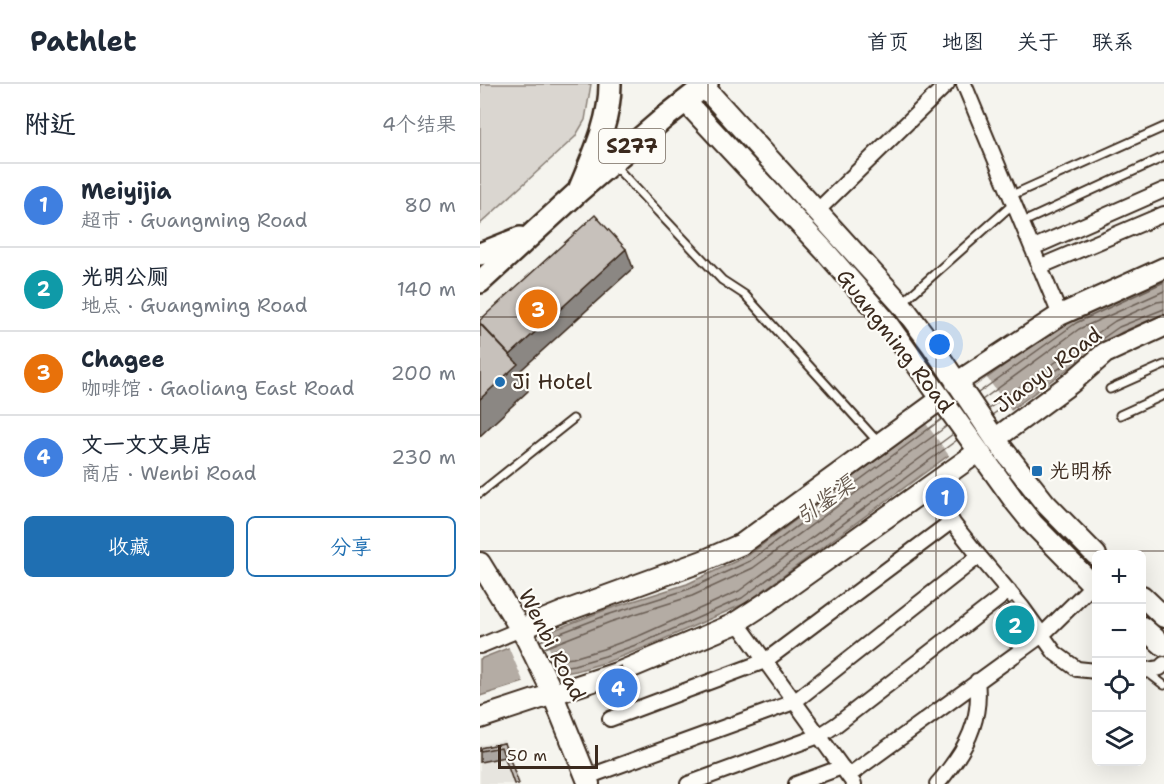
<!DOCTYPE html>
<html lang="zh">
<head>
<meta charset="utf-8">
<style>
	body { margin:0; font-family:"Shantell Sans","LXGW WenKai TC",sans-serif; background:#f2f2f3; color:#1f2937 }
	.controls { position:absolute; right:18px; bottom:18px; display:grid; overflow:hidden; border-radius:9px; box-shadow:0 6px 24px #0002 }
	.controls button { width:54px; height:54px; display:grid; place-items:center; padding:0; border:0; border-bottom:2px solid #e0e1e3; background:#fff; color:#1f2937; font:30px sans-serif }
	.scale { position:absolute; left:18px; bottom:15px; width:100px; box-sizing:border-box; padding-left:6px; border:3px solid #3b2a1e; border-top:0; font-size:16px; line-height:21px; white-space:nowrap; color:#3b2a1e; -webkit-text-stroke:4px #fdfcf7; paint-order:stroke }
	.you { position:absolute; left:460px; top:261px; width:21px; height:21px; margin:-15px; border:4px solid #fff; border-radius:50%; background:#1a73e8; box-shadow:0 0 0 9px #1a73e833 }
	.badge { display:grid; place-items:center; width:39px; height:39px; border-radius:50%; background:#1f6fb2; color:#fff; font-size:20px; font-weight:700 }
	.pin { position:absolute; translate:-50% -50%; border:3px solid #fff; box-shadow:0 2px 6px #0006 }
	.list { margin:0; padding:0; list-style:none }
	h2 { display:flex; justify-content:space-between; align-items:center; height:78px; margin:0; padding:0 24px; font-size:26px }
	h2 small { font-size:20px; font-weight:400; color:#747a83 }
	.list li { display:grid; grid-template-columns:39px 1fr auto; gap:18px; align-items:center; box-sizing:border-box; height:84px; padding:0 24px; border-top:2px solid #e0e1e3 }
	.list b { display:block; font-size:22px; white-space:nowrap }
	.list p { margin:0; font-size:20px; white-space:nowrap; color:#747a83 }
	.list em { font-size:20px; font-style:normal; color:#747a83 }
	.actions { display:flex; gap:12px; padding:18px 24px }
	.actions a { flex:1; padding:14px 0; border:2px solid #1f6fb2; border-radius:9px; text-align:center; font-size:21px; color:#1f6fb2 }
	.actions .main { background:#1f6fb2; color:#fff }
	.icon { flex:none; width:33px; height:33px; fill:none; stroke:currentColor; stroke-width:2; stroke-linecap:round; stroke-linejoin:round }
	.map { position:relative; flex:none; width:684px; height:700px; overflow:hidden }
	header { display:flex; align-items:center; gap:36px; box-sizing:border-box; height:84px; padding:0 30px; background:#fff; border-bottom:2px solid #e0e1e3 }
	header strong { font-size:28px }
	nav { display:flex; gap:33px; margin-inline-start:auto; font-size:21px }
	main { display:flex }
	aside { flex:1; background:#fff }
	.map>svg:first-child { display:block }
</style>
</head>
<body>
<header>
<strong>Pathlet</strong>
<nav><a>首页</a><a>地图</a><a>关于</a><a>联系</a></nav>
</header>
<main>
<aside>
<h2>附近<small>4个结果</small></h2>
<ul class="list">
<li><span class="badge" style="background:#3f7fe0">1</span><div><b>Meiyijia</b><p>超市 · Guangming Road</p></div><em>80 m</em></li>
<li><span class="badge" style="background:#0f9aa8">2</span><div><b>光明公厕</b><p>地点 · Guangming Road</p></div><em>140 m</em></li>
<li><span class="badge" style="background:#e8710a">3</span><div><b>Chagee</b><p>咖啡馆 · Gaoliang East Road</p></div><em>200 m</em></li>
<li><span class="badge" style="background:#3f7fe0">4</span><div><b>文一文文具店</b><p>商店 · Wenbi Road</p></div><em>230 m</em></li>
</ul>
<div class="actions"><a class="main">收藏</a><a>分享</a></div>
</aside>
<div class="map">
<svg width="684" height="700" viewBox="0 0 684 700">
	<rect width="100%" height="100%" fill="#f5f4ee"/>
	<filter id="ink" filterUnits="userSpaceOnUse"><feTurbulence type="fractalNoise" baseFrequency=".0167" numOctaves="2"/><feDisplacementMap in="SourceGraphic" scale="12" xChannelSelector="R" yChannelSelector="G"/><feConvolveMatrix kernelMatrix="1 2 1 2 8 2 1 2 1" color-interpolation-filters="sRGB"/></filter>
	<g filter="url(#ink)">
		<!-- built -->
		<path fill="#e7e5df" d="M24,656L41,700H0V661Z"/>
		<!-- green -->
		<path fill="#dad6d0" stroke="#8a8077" stroke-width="1.5" d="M0,0H111L105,36L95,53L0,140Z"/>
		<!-- water -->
		<path fill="#b4aca4" stroke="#84786e" stroke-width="1.5" d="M684,192V230L642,248L572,296L266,519L166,563L127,578L96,587L56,594L0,612V575L125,526L207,500L267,472L553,260L593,233Z"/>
		<!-- pier -->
		<path fill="#f5f4ee" d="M507,294L532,328L470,373L445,338Z
			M62,548L81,591L44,599L28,562Z"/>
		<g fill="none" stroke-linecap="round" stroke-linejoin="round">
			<!-- shore -->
			<path stroke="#6b5e54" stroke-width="1.5" d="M498,309L596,239L684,198
				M502,316L599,245L684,207
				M508,325L635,237L677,218L684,217
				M512,331L639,243L684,225
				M60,557L127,531L209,505L270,477L462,335
				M64,564L130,538L212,512L273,484L467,342
				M70,577L93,574L123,565L161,551L259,507L473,350
				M73,584L94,581L125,572L164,558L262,514L477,356"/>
			<!-- lane casing -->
			<g stroke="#3b2a1e" stroke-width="11">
				<path id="lane" d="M133,80L242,196L265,211L398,358
					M530,112L684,43
					M541,139L684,73
					M423,218L533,120
					M630,305L684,281
					M640,331L684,311
					M0,409L93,335
					M667,588L684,601"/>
			</g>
			<!-- street casing -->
			<g stroke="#3b2a1e" stroke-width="18">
				<path id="street" d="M484,0L580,231
					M338,126L467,0
					M552,164L684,106
					M559,183L684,130
					M446,405L499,472L542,523L575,569L597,585L616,587
					M257,538L374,700
					M0,562L41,545
					M662,587L680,584L684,580
					M130,635L285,577L472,437
					M368,692L562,551L613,501
					M107,693L314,618L499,472
					M208,700L339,652L356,641L529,507
					M316,700L362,683
					M457,700C464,693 469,685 475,677C492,653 501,628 497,597"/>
			</g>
			<!-- secondary casing -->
			<g stroke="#3b2a1e" stroke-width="24">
				<path id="secondary" d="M224,3L421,220L451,260L515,355L565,419L616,471
					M205,17L344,166L404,235L536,419L553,440L616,504
					M476,299L580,231L684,184
					M515,355L591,299L625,269L684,242
					M0,479L46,554L68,599L109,700
					M662,512L684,533
					M662,543L684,562
					M41,545L83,528L223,477L262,460L461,315
					M0,634L140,588L252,541L286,519L498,368"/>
			</g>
			<!-- primary casing -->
			<g stroke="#3b2a1e" stroke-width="26">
				<path id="primary" d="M100,104C114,70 130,37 130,0
					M0,170L40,154
					M0,198L99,107L184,34L227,0"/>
			</g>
			<!-- lane -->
			<use href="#lane" stroke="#fdfcf7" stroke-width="7"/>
			<!-- street -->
			<use href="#street" stroke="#fdfcf7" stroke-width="14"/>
			<!-- secondary -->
			<use href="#secondary" stroke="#fdfcf7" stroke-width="20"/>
			<!-- primary -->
			<use href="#primary" stroke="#fdfcf7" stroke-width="21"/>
		</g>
		<!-- wall -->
		<path fill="#aba6a1" stroke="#3b2a1e" stroke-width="1.5" d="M519,528L545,534L548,544L535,555L522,538Z
			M124,589L151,606L154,616L138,623Z
			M24,659L25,673L0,678V664Z"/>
		<!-- shaded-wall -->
		<path fill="#8b8783" stroke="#3b2a1e" stroke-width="1.5" d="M146,165L153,184L40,287L48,307L0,352V315L30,271Z
			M545,534L548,544L535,555L531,545Z"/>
		<!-- building -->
		<path fill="#c7c1bb" stroke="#3b2a1e" stroke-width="1.5" d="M115,131L146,165L30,271L0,239V236Z
			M0,240L38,280L0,315Z
			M532,518L545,534L531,545L519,528Z
			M141,582L151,606L134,613L124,589Z
			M24,659L39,700H34L21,663L0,667V664Z"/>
	</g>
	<!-- grid -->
	<path fill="none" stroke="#3b2a1e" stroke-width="1.5" stroke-opacity="0.55" d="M228,0V700M456,0V700M0,233H684M0,467H684"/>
	<!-- markers -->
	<g fill="#1f6fb2" stroke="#fdfcf7" stroke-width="2">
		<circle cx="20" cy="298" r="6"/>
		<rect x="551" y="381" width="12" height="12" rx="3"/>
	</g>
	<g text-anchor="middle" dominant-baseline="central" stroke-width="4.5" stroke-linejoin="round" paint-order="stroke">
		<!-- shield labels -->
		<rect fill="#fdfcf7" stroke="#75695f" stroke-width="1.5" x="119" y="45" width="66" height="34" rx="4.5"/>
		<g font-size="20" font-weight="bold" fill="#3b2a1e">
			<text x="152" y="62">S277</text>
		</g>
		<!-- street labels -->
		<g font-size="21" fill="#3b2a1e" stroke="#fdfcf7">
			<text transform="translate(415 257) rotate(52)">Guangming Road</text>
			<text transform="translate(568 286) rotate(-37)">Jiaoyu Road</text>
			<text transform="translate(72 561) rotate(63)">Wenbi Road</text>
		</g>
		<!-- poi labels -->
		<g font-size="21" fill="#3b2a1e" stroke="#fdfcf7" text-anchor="start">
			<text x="32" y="298">Ji Hotel</text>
			<text x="569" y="387">光明桥</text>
		</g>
		<!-- water labels -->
		<g font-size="22" font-style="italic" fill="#65584d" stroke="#fdfcf7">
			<text transform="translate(345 416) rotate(-35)">引鉴渠</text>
		</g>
	</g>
</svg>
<div class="controls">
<button>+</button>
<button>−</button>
<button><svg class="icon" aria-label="locate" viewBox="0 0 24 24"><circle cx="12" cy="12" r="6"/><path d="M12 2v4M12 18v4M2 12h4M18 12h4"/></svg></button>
<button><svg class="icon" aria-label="layers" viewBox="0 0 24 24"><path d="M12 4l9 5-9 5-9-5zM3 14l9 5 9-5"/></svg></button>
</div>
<div class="scale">50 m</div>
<div class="you"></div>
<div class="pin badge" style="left:465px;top:413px;background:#3f7fe0">1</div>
<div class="pin badge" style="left:535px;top:541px;background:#0f9aa8">2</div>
<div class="pin badge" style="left:58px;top:225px;background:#e8710a">3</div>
<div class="pin badge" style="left:138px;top:604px;background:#3f7fe0">4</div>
</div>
</main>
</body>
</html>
